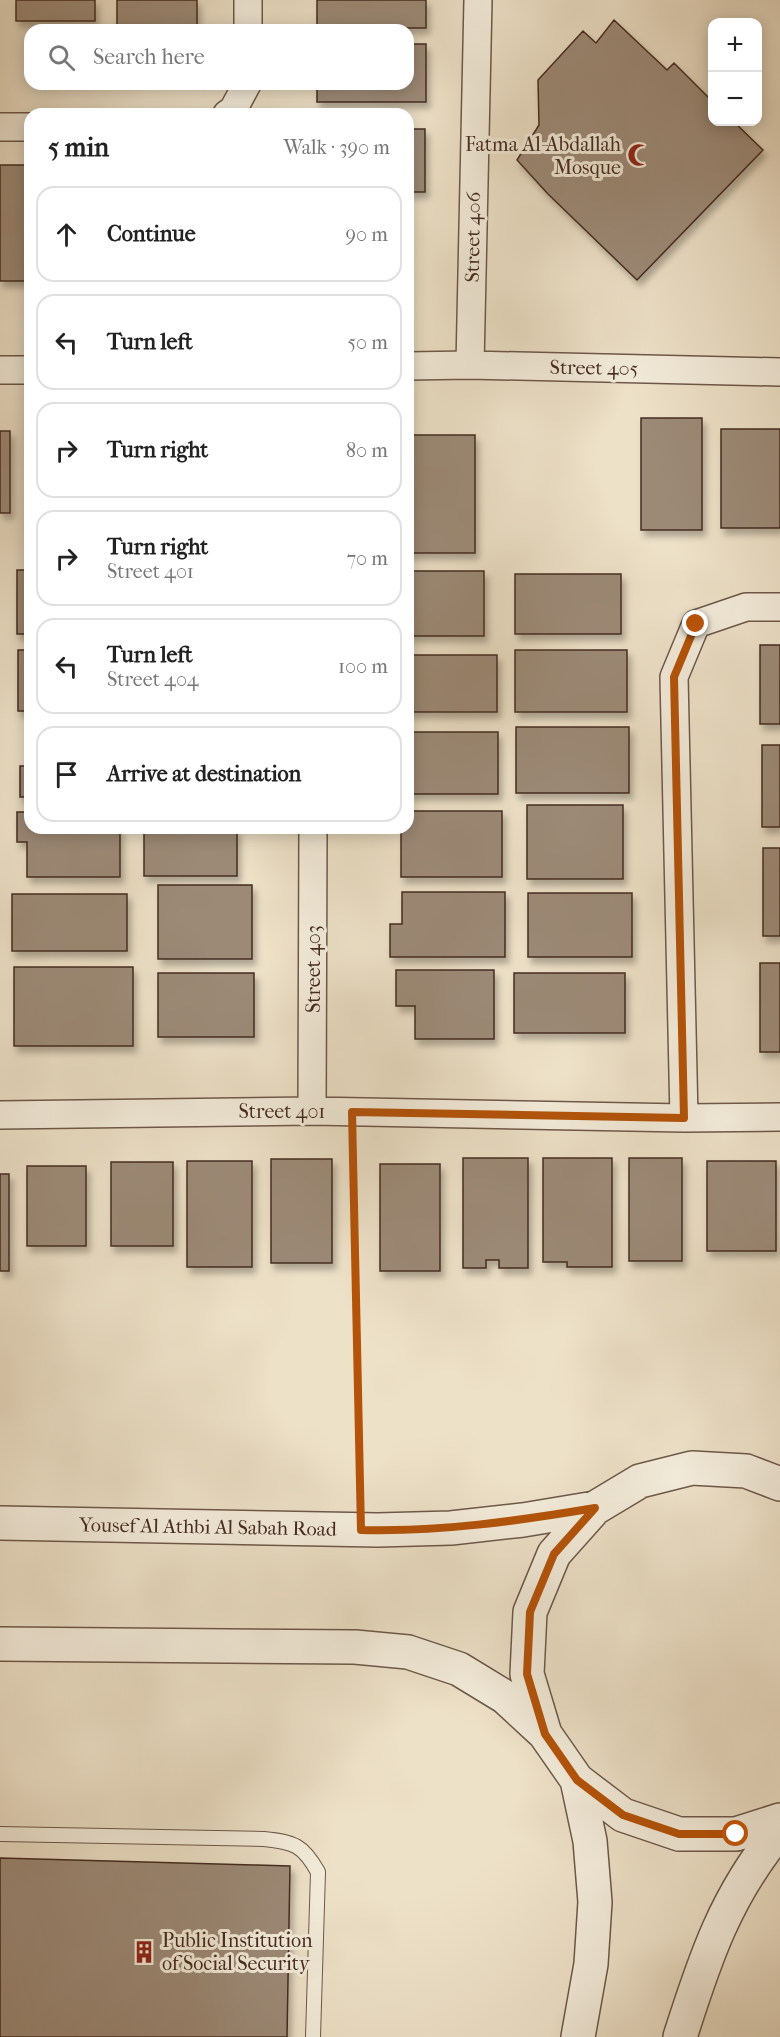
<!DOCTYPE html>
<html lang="en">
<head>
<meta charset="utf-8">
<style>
	body { margin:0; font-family:"IM FELL French Canon",serif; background:#f2f2f2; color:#222 }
	.controls { position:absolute; right:18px; top:18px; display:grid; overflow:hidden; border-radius:12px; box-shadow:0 3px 15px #0003 }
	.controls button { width:54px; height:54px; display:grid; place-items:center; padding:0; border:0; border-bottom:2px solid #e0e0e0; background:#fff; color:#222; font:30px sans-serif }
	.stop { position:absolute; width:18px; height:18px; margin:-14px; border:4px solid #b45309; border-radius:50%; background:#fff }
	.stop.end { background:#b45309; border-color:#fff; box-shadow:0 2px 6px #0008 }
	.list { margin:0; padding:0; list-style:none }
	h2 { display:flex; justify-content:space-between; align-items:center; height:78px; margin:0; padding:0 24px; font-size:26px }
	h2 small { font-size:20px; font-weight:400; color:#767676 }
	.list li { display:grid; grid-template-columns:39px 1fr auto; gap:18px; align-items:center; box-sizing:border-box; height:96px; margin:0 12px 12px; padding:0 12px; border:2px solid #e0e0e0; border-radius:18px }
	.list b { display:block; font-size:22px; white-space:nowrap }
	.list p { margin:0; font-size:20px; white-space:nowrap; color:#767676 }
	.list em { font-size:20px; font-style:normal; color:#767676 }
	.icon { flex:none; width:33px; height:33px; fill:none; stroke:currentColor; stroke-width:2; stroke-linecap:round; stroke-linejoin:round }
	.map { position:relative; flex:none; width:780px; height:2037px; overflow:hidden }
	.search { position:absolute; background:#fff; box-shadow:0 3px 15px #0003; left:24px; top:24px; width:390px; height:66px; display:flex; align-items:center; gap:15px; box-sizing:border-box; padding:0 21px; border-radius:18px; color:#767676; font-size:22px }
	.panel { position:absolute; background:#fff; box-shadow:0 3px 15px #0003; left:24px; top:108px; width:390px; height:726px; border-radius:18px }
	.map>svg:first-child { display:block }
</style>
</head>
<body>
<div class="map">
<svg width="780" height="2037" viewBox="0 0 780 2037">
	<defs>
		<filter id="shadow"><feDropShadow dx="3.5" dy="6" stdDeviation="3" flood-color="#0004"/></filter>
	</defs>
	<rect width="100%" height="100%" fill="#ede1c8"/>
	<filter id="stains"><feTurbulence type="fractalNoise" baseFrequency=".00333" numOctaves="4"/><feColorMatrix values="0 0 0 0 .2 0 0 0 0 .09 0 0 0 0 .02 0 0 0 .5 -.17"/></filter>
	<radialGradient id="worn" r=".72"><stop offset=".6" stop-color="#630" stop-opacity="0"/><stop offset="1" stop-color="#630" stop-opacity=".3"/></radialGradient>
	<!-- building -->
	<path fill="#9c8a77" stroke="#442b20" stroke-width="1.5" filter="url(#shadow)" d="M16,0H95V21H16Z
		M117,0H197V28H117Z
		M317,0H426V28H317Z
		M614,20L667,70L674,63L712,101V122H734L763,150L637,280L548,194L517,160L539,125L538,80L583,31L596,43Z
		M408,44H426V102H317V84H408Z
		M408,129H425V192H408Z
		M0,165H28V281H0Z
		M641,418H702V530H641Z
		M721,429H780V528H721Z
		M0,431H10V513H0Z
		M408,435H475V553H408Z
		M17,570H30V634H17Z
		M408,571H484V636H408Z
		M515,574H621V634H515Z
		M760,645H780V724H760Z
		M18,650H30V711H18Z
		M515,650H627V712H515Z
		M408,655H497V712H408Z
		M516,727H629V793H516Z
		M27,732H30V797H20V766H27Z
		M408,732H498V794H408Z
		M762,745H780V827H762Z
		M527,805H623V879H527Z
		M408,811H502V877H401V828H408Z
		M17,812H30V828H120V877H27V842H17Z
		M144,828H237V876H144Z
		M763,848H780V936H763Z
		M158,885H252V959H158Z
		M402,892H505V957H390V924H402Z
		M528,893H632V957H528Z
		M12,894H127V951H12Z
		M760,963H780V1052H760Z
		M14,967H133V1046H14Z
		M396,970H494V1039H415V1006H396Z
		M158,973H254V1037H158Z
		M514,973H625V1033H514Z
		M463,1158H528V1268H499V1260H486V1268H463Z
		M543,1158H612V1267H567V1262H543Z
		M629,1158H682V1261H629Z
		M271,1159H332V1263H271Z
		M187,1161H252V1267H187Z
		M707,1161H776V1251H707Z
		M111,1162H173V1246H111Z
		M380,1164H440V1271H380Z
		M27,1166H86V1246H27Z
		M0,1174H9V1271H0Z
		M0,1858L290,1866L287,2037H0Z"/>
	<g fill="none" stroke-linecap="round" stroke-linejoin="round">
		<!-- service casing -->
		<g stroke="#6e584a" stroke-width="16">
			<path id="service" d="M0,1834L264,1839C294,1842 303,1845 318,1872L313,2037"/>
		</g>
		<!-- minor casing -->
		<g stroke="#6e584a" stroke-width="30">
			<path id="minor" d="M248,0V30
				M227,114L233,110L247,84
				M0,127H30
				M470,365L478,0
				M408,366L470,365L780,372
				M0,370H30
				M312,1111L313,828
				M0,1115L312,1111L684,1118L780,1117
				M684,1118L674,677L696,624L746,607H780"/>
		</g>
		<!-- tertiary casing -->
		<g stroke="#6e584a" stroke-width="36">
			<path id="tertiary" d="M780,1484L746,1471L692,1468L640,1481L595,1508L554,1554L530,1612L527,1674L545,1734L577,1780L623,1815L679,1834H736L780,1820
				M0,1523L378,1530L451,1528L523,1520L595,1508
				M0,1644L355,1647L408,1652L459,1669L505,1697L544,1733
				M577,1780L590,1841L595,1902L591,1964L578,2037
				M680,2037C705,1958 726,1895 780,1830"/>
		</g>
		<!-- path -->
		<path stroke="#442b20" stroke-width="4" stroke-dasharray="4.5 3" stroke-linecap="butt" d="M352,1141L361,1496"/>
		<!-- service -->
		<use href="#service" stroke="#f3ecdb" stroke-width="14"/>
		<!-- minor -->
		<use href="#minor" stroke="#f3ecdb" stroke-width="27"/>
		<!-- tertiary -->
		<use href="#tertiary" stroke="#f3ecdb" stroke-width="33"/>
	</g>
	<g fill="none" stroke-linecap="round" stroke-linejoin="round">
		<!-- route -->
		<path stroke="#b45309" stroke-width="8" d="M696,624L674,677L684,1118L352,1112L361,1530C440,1532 517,1521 595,1508L554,1554L530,1612L527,1674L545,1734L577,1780L623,1815L679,1834H736"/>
	</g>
	<!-- icons -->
	<defs>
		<g id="mosque-bare" transform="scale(1.8)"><path d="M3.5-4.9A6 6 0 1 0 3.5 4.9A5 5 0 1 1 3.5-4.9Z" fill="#8f2418" stroke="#f3ecdb" stroke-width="2.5" paint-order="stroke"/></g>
		<g id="building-bare" transform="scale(1.8)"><path d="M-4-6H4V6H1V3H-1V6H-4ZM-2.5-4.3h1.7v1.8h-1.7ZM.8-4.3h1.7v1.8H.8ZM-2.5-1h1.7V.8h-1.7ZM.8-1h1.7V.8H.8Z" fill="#8f2418" stroke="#f3ecdb" stroke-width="2.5" paint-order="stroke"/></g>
	</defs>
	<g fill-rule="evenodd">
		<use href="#mosque-bare" x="639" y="155"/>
		<use href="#building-bare" x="144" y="1952"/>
	</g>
	<g text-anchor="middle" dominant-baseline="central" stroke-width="6" stroke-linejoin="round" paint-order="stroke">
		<!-- poi labels -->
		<g font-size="20" fill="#442b20" stroke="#f3ecdb" text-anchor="end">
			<text x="621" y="144">Fatma Al-Abdallah<tspan x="621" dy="23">Mosque</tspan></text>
			<text x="162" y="1940" text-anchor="start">Public Institution<tspan x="162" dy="23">of Social Security</tspan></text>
		</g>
		<!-- street labels -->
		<g font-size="20" fill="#442b20" stroke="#f3ecdb">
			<text transform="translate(473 237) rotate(-89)">Street 406</text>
			<text transform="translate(594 368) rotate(1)">Street 405</text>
			<text transform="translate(313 969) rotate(-90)">Street 403</text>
			<text x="282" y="1111">Street 401</text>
			<text transform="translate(208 1527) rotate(1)">Yousef Al Athbi Al Sabah Road</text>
		</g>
	</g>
	<rect width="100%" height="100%" filter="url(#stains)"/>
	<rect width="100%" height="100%" fill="url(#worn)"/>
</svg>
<div class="controls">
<button>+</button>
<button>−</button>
</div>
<div class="stop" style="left:736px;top:1834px"></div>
<div class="stop end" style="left:696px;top:624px"></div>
<div class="search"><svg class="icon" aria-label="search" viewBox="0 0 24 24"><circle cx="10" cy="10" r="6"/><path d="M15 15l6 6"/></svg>Search here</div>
<section class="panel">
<h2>5 min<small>Walk · 390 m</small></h2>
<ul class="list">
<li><svg class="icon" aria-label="ahead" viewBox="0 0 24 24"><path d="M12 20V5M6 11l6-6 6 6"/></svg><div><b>Continue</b></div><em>90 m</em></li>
<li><svg class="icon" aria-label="left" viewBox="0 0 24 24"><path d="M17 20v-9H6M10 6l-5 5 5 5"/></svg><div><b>Turn left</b></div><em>50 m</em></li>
<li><svg class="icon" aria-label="right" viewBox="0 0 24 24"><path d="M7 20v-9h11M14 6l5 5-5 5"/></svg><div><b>Turn right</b></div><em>80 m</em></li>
<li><svg class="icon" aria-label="right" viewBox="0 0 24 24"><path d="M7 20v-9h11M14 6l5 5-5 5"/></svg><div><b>Turn right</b><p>Street 401</p></div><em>70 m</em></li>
<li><svg class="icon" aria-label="left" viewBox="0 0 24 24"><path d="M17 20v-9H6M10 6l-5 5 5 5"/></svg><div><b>Turn left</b><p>Street 404</p></div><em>100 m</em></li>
<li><svg class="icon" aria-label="arrive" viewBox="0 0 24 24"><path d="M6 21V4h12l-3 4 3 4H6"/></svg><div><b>Arrive at destination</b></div></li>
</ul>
</section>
</div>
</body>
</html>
